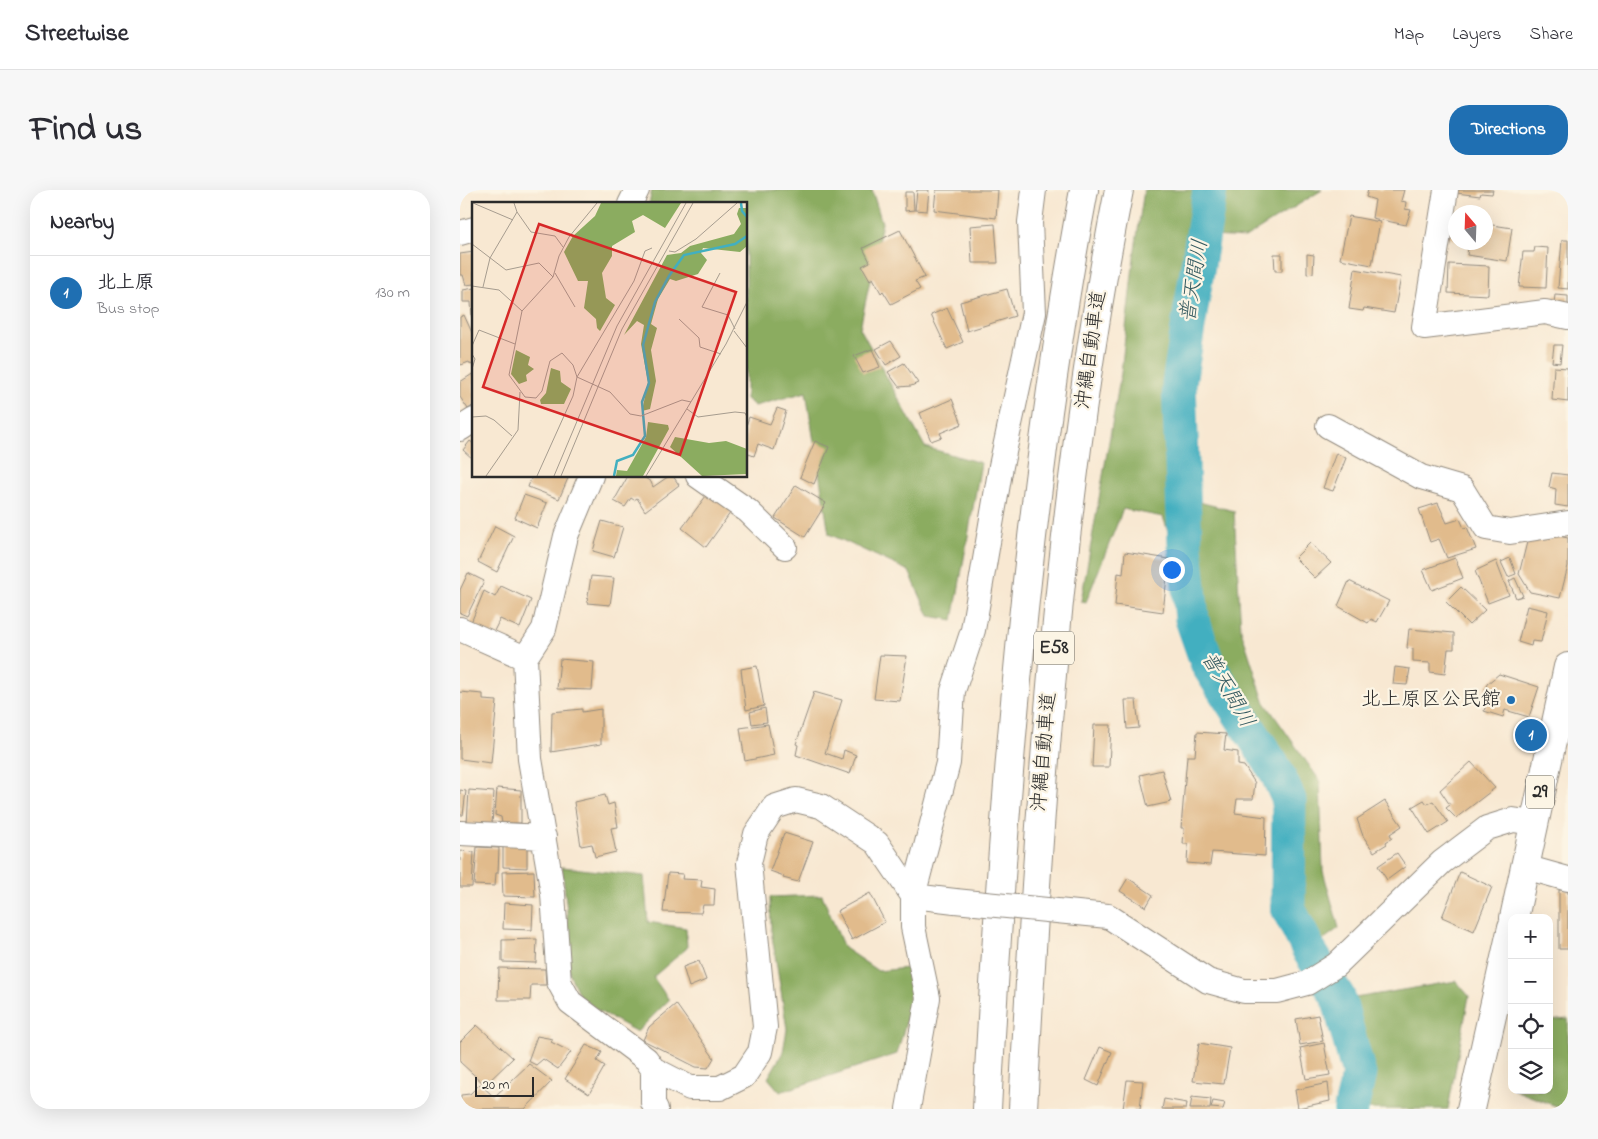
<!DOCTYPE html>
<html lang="en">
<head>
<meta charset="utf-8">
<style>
	body { margin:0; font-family:"Indie Flower","Klee One",sans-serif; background:#f7f7f7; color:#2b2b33 }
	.controls { position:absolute; right:15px; bottom:15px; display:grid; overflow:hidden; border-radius:10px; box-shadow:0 5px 20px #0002 }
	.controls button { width:45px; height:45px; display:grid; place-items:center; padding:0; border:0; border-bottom:1px solid #e1e1e2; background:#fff; color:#2b2b33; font:25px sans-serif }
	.compass { position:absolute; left:988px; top:15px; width:45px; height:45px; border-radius:50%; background:#fff; box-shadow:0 5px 20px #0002; rotate:341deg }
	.scale { position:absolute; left:15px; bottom:12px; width:59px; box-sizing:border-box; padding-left:5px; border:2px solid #2b2b2b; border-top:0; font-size:14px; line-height:18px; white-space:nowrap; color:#2b2b2b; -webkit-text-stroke:4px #fcf5e5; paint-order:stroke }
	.you { position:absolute; left:711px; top:379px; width:18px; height:18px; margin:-12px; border:4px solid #fff; border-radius:50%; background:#1a73e8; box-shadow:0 0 0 8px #1a73e833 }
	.badge { display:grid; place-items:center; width:32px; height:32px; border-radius:50%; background:#1f6fb2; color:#fff; font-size:16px; font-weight:700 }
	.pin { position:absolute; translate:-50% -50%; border:2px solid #fff; box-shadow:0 1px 5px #0006 }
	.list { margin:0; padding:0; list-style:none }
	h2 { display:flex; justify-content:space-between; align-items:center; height:65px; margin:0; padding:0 20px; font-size:21px }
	h2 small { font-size:16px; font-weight:400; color:#7c7c81 }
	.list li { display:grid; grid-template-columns:32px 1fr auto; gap:15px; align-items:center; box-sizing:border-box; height:75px; padding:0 20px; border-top:1px solid #e1e1e2 }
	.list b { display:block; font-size:19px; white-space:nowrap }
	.list p { margin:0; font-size:16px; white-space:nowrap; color:#7c7c81 }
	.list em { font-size:16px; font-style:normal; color:#7c7c81 }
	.icon { flex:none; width:28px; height:28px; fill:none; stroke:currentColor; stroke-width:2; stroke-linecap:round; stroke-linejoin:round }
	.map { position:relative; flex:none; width:1108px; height:919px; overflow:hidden; border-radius:20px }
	header { display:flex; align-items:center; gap:30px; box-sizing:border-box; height:70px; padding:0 25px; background:#fff; border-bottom:1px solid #e1e1e2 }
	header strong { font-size:24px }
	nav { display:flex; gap:28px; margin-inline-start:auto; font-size:18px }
	.intro { display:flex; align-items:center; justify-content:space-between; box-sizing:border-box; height:120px; padding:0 30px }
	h1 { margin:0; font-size:35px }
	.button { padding:12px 22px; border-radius:20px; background:#1f6fb2; color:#fff; font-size:18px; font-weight:700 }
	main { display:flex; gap:30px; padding:0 30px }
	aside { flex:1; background:#fff; border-radius:20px; box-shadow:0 5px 20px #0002 }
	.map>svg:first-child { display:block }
</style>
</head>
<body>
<header>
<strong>Streetwise</strong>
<nav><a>Map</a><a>Layers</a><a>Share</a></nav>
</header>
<div class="intro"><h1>Find us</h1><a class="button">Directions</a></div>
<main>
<aside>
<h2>Nearby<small></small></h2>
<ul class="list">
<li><span class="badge">1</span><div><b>北上原</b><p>Bus stop</p></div><em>130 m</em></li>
</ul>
</aside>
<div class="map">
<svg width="1108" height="919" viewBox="0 0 1108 919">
	<rect width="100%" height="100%" fill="#fcf5e5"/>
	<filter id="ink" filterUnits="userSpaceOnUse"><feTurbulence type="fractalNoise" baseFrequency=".02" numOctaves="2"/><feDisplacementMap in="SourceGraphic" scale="10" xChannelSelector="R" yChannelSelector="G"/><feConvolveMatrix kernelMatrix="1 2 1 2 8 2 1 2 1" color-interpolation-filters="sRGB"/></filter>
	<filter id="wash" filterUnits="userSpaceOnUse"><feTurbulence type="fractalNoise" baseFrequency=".0096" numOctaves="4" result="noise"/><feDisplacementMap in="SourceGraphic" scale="20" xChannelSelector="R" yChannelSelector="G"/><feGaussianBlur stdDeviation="1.12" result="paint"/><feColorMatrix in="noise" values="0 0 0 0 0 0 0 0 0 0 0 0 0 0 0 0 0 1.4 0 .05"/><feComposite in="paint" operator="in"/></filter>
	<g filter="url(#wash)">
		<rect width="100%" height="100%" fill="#f8e8d2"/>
		<!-- forest -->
		<path fill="#8bac60" stroke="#5b6c46" d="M192,0H412L422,33L400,138L465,257L521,273L493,430L469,426L449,381L369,344L346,202L295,216L286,209V14H189Z
			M684,0H862L785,48L752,46L728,172L733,211L735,311L774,321L781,440L804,511L860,591L863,681L879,738L845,763L823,699V606L723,428L716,363L703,327L663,319L626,412L621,411L661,183L674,66Z
			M102,677L184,686L188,732L226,738L227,758L193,787L209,810L177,842L135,819L119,805L109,783L107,721Z
			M362,705L384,758L418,781L447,778L453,807L437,864L320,902L308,888L323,862L327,839L311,740L310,707Z
			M996,791L1009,806L988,919H904L910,889L889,809Z
			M1108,829V919H1104L1054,900H1089V831Z"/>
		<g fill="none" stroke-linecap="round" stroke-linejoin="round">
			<!-- river -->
			<path stroke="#42afc0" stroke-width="35" d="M750,0L719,193L725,355L732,429L748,475L816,581L829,610L828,718L850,762L878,807L899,884L891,919"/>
		</g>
		<g id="blocks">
			<!-- building -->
			<path fill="#e1bb8c" d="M457,0H469L467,21L455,20Z
				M476,0H538L536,28L474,20Z
				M908,0H944L941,11L946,12L945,19L951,20L946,35L912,28L915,10L906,7Z
				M996,0H1033L1032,4L1021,3L1020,6L996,3Z
				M445,2H453L454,20L445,21Z
				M889,26L920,32L912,75L880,69Z
				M991,28L996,29V50L987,47Z
				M535,34L538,73H512L510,36Z
				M1026,34L1052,38L1047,71L1007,65L1009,52H1026Z
				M440,40L465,87L455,91L460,99L431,114L423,101L421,103L413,88L410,90L402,76L410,72L403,58Z
				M1102,50H1108V99L1098,98Z
				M1075,57L1088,58L1086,98L1059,97L1063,62H1074Z
				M14,62V94L6,95L3,85H0V64Z
				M814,64H822V81H815Z
				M847,64L854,65L853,83L847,84Z
				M989,74L1029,76L1028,105L988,103Z
				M895,79L941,87L934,123L904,118L903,121L889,119Z
				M14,98V126L12,127L11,112H3V100Z
				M547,99L555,126L507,141L500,112Z
				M1095,105L1108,106V122L1093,121Z
				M487,118L503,152L487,159L471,125Z
				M4,125L14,147V173L11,175L9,172L1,175L0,172V127Z
				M431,151L441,166L426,175L416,159Z
				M1094,155H1102L1100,173L1092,172Z
				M412,159L420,177L403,183L394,166Z
				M444,173L458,193L451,196L439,197L428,182Z
				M1094,177L1108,178V212L1092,210Z
				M14,183V215L8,219L0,207V192Z
				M492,209L502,234L480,243L482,247L471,251L460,223Z
				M317,218L326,221L314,260L298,254L294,266L286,263V236L289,227L310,234Z
				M10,251L14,254V270L3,260Z
				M355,251L369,257L354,294L340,287Z
				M876,263L886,268L873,301L863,298Z
				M1092,283L1108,285V317L1095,315L1096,299L1089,297Z
				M72,286H109L99,309L68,297Z
				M168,286H182L191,292L193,297L209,286H213L219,295L185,321L177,308L174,310L171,308L165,317L154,311Z
				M336,295L366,313L345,347L315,328Z
				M249,302L273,319L246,357L222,338Z
				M64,305L87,313L77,338L55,328Z
				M978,313L987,333L1000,329L1004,338L1007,337L1016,359L987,368L979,349L970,352L959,319Z
				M142,331L163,337L154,367L133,361Z
				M35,336L54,346L37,382L18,372Z
				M1083,343L1108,348V376L1100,408L1070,402L1059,384L1067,352Z
				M850,353L871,373L855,388L835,368Z
				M665,362L709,369L703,422L655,415L658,383L663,384Z
				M995,368L1003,388L972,400L963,380Z
				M1050,368L1056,384L1048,387L1041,372Z
				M1036,371L1049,405L1028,413L1015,381Z
				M8,383L24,391L7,426L0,423V400Z
				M131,386L154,388L150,415L127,413Z
				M1055,388L1063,406L1056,408L1049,391Z
				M889,391L929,411L917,432L911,429L908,433L878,416Z
				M41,396L71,410L60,438L40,429L32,445L10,435L24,401L35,407Z
				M1001,397L1025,420L1009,435L986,412Z
				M1067,416L1088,421L1081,452L1072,451L1071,456L1058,452Z
				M949,439L994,443V459H988L985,484L970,482V473L953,472V459L947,458Z
				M420,465L447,466L440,511L414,509Z
				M100,469L134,472L132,500L97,499Z
				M297,476L304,516L286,520L281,479Z
				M935,477L950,479L947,495L933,494Z
				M1039,484L1079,497L1069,527L1045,520L1043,527L1024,521L1030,501L1025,499L1027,494Z
				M0,502L23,504V510L37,511L31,573L0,569Z
				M354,502L382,510L365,563L382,569L384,560L396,565L390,584L336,565L338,555L336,554Z
				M665,510H676L679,538L667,539Z
				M305,518L307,532L292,534L290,522Z
				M122,519V522L141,519V554L91,562L92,522Z
				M308,534L314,565L285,571L280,538Z
				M634,535H651L649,577H632Z
				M737,542L766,544L764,560L778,562V575L784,576L795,593L793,609H777L775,623L806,627L805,666L752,662L750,675L727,673L728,654H723L724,638H721L727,566H735Z
				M1011,572L1035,598L996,628L986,618L990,615L980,600Z
				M702,580L711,612L688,617L680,585Z
				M37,598L61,600V633H42L41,627L35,625Z
				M0,600L6,601L3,625H0Z
				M9,600L34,602L32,635L7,634Z
				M145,605L148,615L154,613L158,637L151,638L156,662L135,667L132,654L121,656L114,612Z
				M964,610L967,614L973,611L988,632L969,644L952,617Z
				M925,611L942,636L930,644L932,648L926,652L927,654L914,662L903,646L897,629Z
				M324,643L353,652L338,692L323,688L324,686L310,681Z
				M43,655H67V678L43,677Z
				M17,657L39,658L38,683H36L35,696L14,695Z
				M0,661L14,662L12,697H0Z
				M937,663L946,676L927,690L918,676Z
				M74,681L75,707L43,706L42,682Z
				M1000,682L1032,697L1014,741L982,727Z
				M208,683L223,684L222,689L242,690L241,697L255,699L254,715H243L241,723L203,722Z
				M668,688L693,705L686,717L660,701Z
				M1099,700H1108V759H1099Z
				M410,703L425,732L392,750L377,721Z
				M44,713L73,715L72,740L43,739Z
				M77,749L76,773L42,772V750Z
				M239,771L246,790L229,797L223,777Z
				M39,778L85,779L86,795H71L70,810H38Z
				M216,814L254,868L248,878L236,877L183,850L189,837Z
				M858,825L863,851L840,855L836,829Z
				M17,835L53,868L25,895L0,872V852Z
				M77,846L93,849L91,852L111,862L98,879L83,869L76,875L68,871Z
				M739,853L770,858L764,894L733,891Z
				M864,853L870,885L846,889L840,858Z
				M126,855L142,862L137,871L145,876L129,904L105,889Z
				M640,857L652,862L638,896L626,890Z
				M69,874L92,891L65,919H0L1,905L10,904L20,894L34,907Z
				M667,890L683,891L680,919H663Z
				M868,893L870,911L838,918L835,900Z
				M732,907L751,909L750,919H730Z
				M704,909L727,913L726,919H702Z
				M753,911L765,913L763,919L751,918Z"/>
		</g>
	</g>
	<g filter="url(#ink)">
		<use href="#blocks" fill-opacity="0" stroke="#928a7e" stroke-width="1"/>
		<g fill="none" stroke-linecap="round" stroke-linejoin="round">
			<!-- minor casing -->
			<g stroke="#928a7e" stroke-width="26">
				<path id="minor" d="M986,0L964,137L1085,122L1108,127
					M170,14L177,0
					M0,43L14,39
					M868,236L961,287L1002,299L1026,338L1050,342L1108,333
					M0,239L14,230
					M131,286L106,346L84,439L65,468L70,569L93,704L99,792L110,812L186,869L193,879L230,898H260L284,886L300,862L305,837L289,673L296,644L314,617L336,610L361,616L417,653L453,706L495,711
					M238,286L288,321L325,357
					M0,439L65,468
					M0,643L84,647
					M1065,677L1108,689
					M648,726L748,791L784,801H817L847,793L876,775L982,672L1027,638L1053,630L1073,633
					M193,879V913L196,919
					M448,919L468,808L453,737V706L488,573L493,501L513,440L541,276L574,123L570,32L574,0"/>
			</g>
			<!-- major casing -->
			<g stroke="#928a7e" stroke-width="30">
				<path id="major" d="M1054,728L1108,477
					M1011,919L1052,737"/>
			</g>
			<!-- highway casing -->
			<g stroke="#928a7e" stroke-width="30">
				<path id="highway" d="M527,919C543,611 567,303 624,0
					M563,919C579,611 599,303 659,0"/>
			</g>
			<!-- minor -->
			<use href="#minor" stroke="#fff" stroke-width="24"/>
			<!-- major -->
			<use href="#major" stroke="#fff" stroke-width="28"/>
			<!-- highway -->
			<use href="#highway" stroke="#fff" stroke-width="28"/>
			<!-- minor-bridge casing -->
			<g stroke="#928a7e" stroke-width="26" stroke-linecap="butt">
				<path id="minor-bridge" d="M495,711L648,726"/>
			</g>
			<!-- minor-bridge -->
			<use href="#minor-bridge" stroke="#fff" stroke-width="24"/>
		</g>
	</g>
	<!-- markers -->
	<circle fill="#1f6fb2" stroke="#fcf5e5" stroke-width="2" cx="1051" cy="510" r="5"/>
	<g text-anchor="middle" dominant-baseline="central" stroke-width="4.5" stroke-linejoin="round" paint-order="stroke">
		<!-- shield labels -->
		<g fill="#fcf5e5" stroke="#6a6863" stroke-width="1">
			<rect x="574" y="441.5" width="40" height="33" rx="4"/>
			<rect x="1066" y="585.5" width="28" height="33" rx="4"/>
		</g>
		<g font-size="19" font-weight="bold" fill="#2b2b2b">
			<text x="594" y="458">E58</text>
			<text x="1080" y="602">29</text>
		</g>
		<!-- street labels -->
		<g font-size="20" fill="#2b2b2b" stroke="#fcf5e5">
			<text transform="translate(632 160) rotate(-82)">沖縄自動車道</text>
			<text transform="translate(585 562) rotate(-85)">沖縄自動車道</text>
		</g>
		<!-- poi labels -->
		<g font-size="20" fill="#2b2b2b" stroke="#fcf5e5" text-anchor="end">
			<text x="1041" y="510">北上原区公民館</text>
		</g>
		<!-- water labels -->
		<g font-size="21" font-style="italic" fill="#33595f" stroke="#fcf5e5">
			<text transform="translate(735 91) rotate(-81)">普天間川</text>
			<text transform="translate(767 500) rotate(60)">普天間川</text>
		</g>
	</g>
	<!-- overview -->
	<g transform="translate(12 12)">
		<rect width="275" height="275" fill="#f8e8d2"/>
		<path d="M129,1H209L193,26L171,13L160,19L163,30L140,44V54L130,71L134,96L143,103L128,129L125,126L124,117L112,106L116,79H106L92,50L101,34L123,14ZM267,6H275V44L268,50L231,46L229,51L235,58L226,72L204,79L198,77L186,97L179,122L185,126L179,148L184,179L178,207L170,209L176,180L169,142L172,123L165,119L152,133L195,53L209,51L218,44L262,32L269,22L265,12ZM44,148L58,155L56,163L62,167L54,173L55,179L47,182L39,172ZM79,166L88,169L89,180L99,187L92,202H69L68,198L74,191ZM176,220L196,223L197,227L171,274H144L145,268L155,269L174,235ZM203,235L237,241L254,239L275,247V272L230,274L198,245Z" fill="#8bac60"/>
		<path fill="none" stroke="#42afc0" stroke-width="2.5" d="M269,1L270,9L275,15M142,274L145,259L161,253L173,234L170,200L177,181L171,143L183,100L197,74L212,53L263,42L275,34"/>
		<path fill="none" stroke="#a69c8f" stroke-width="1" d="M1,1L41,18M42,1L45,10L59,30L83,34L91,45M125,1L97,35L87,54L81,75L50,109L37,173L53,195L64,196L70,189L78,159L90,151L101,163L105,175L138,190L158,212L169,214L210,198L219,200M0,42L34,68L67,61L81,75M197,49L203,50L224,37L265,1M83,71L103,105M248,71L230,105L256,113L263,127M0,84L27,88L50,109M11,85L18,56L45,10M207,117L227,136L228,145L249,152M262,129L275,146M0,144L7,128L43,142M0,152L3,157L0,167M215,207L226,215L263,210L273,211L275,215M0,215L14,214L22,218L40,234M14,274L46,228L48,190M65,274L101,194L105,175L162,79L173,49L180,46M82,274L145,124L214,1M89,274L150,127L221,1M174,274L254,142L275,100"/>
		<path fill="#d62828" fill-opacity="0.15" stroke="#d62828" stroke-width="2.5" d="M67,22L264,90L208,253L11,185Z"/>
		<rect width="275" height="275" fill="none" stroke="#2b2b2b" stroke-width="2.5"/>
	</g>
</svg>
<div class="controls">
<button>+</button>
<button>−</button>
<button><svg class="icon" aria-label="locate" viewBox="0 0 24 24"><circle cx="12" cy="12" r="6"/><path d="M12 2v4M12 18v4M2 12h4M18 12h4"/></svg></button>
<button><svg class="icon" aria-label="layers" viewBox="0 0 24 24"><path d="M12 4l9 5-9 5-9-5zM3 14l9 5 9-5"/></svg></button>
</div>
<svg class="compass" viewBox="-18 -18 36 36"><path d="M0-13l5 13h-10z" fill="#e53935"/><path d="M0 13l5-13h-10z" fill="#7c7c81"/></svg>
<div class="scale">20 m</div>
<div class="you"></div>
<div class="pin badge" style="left:1071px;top:545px">1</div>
</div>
</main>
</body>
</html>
